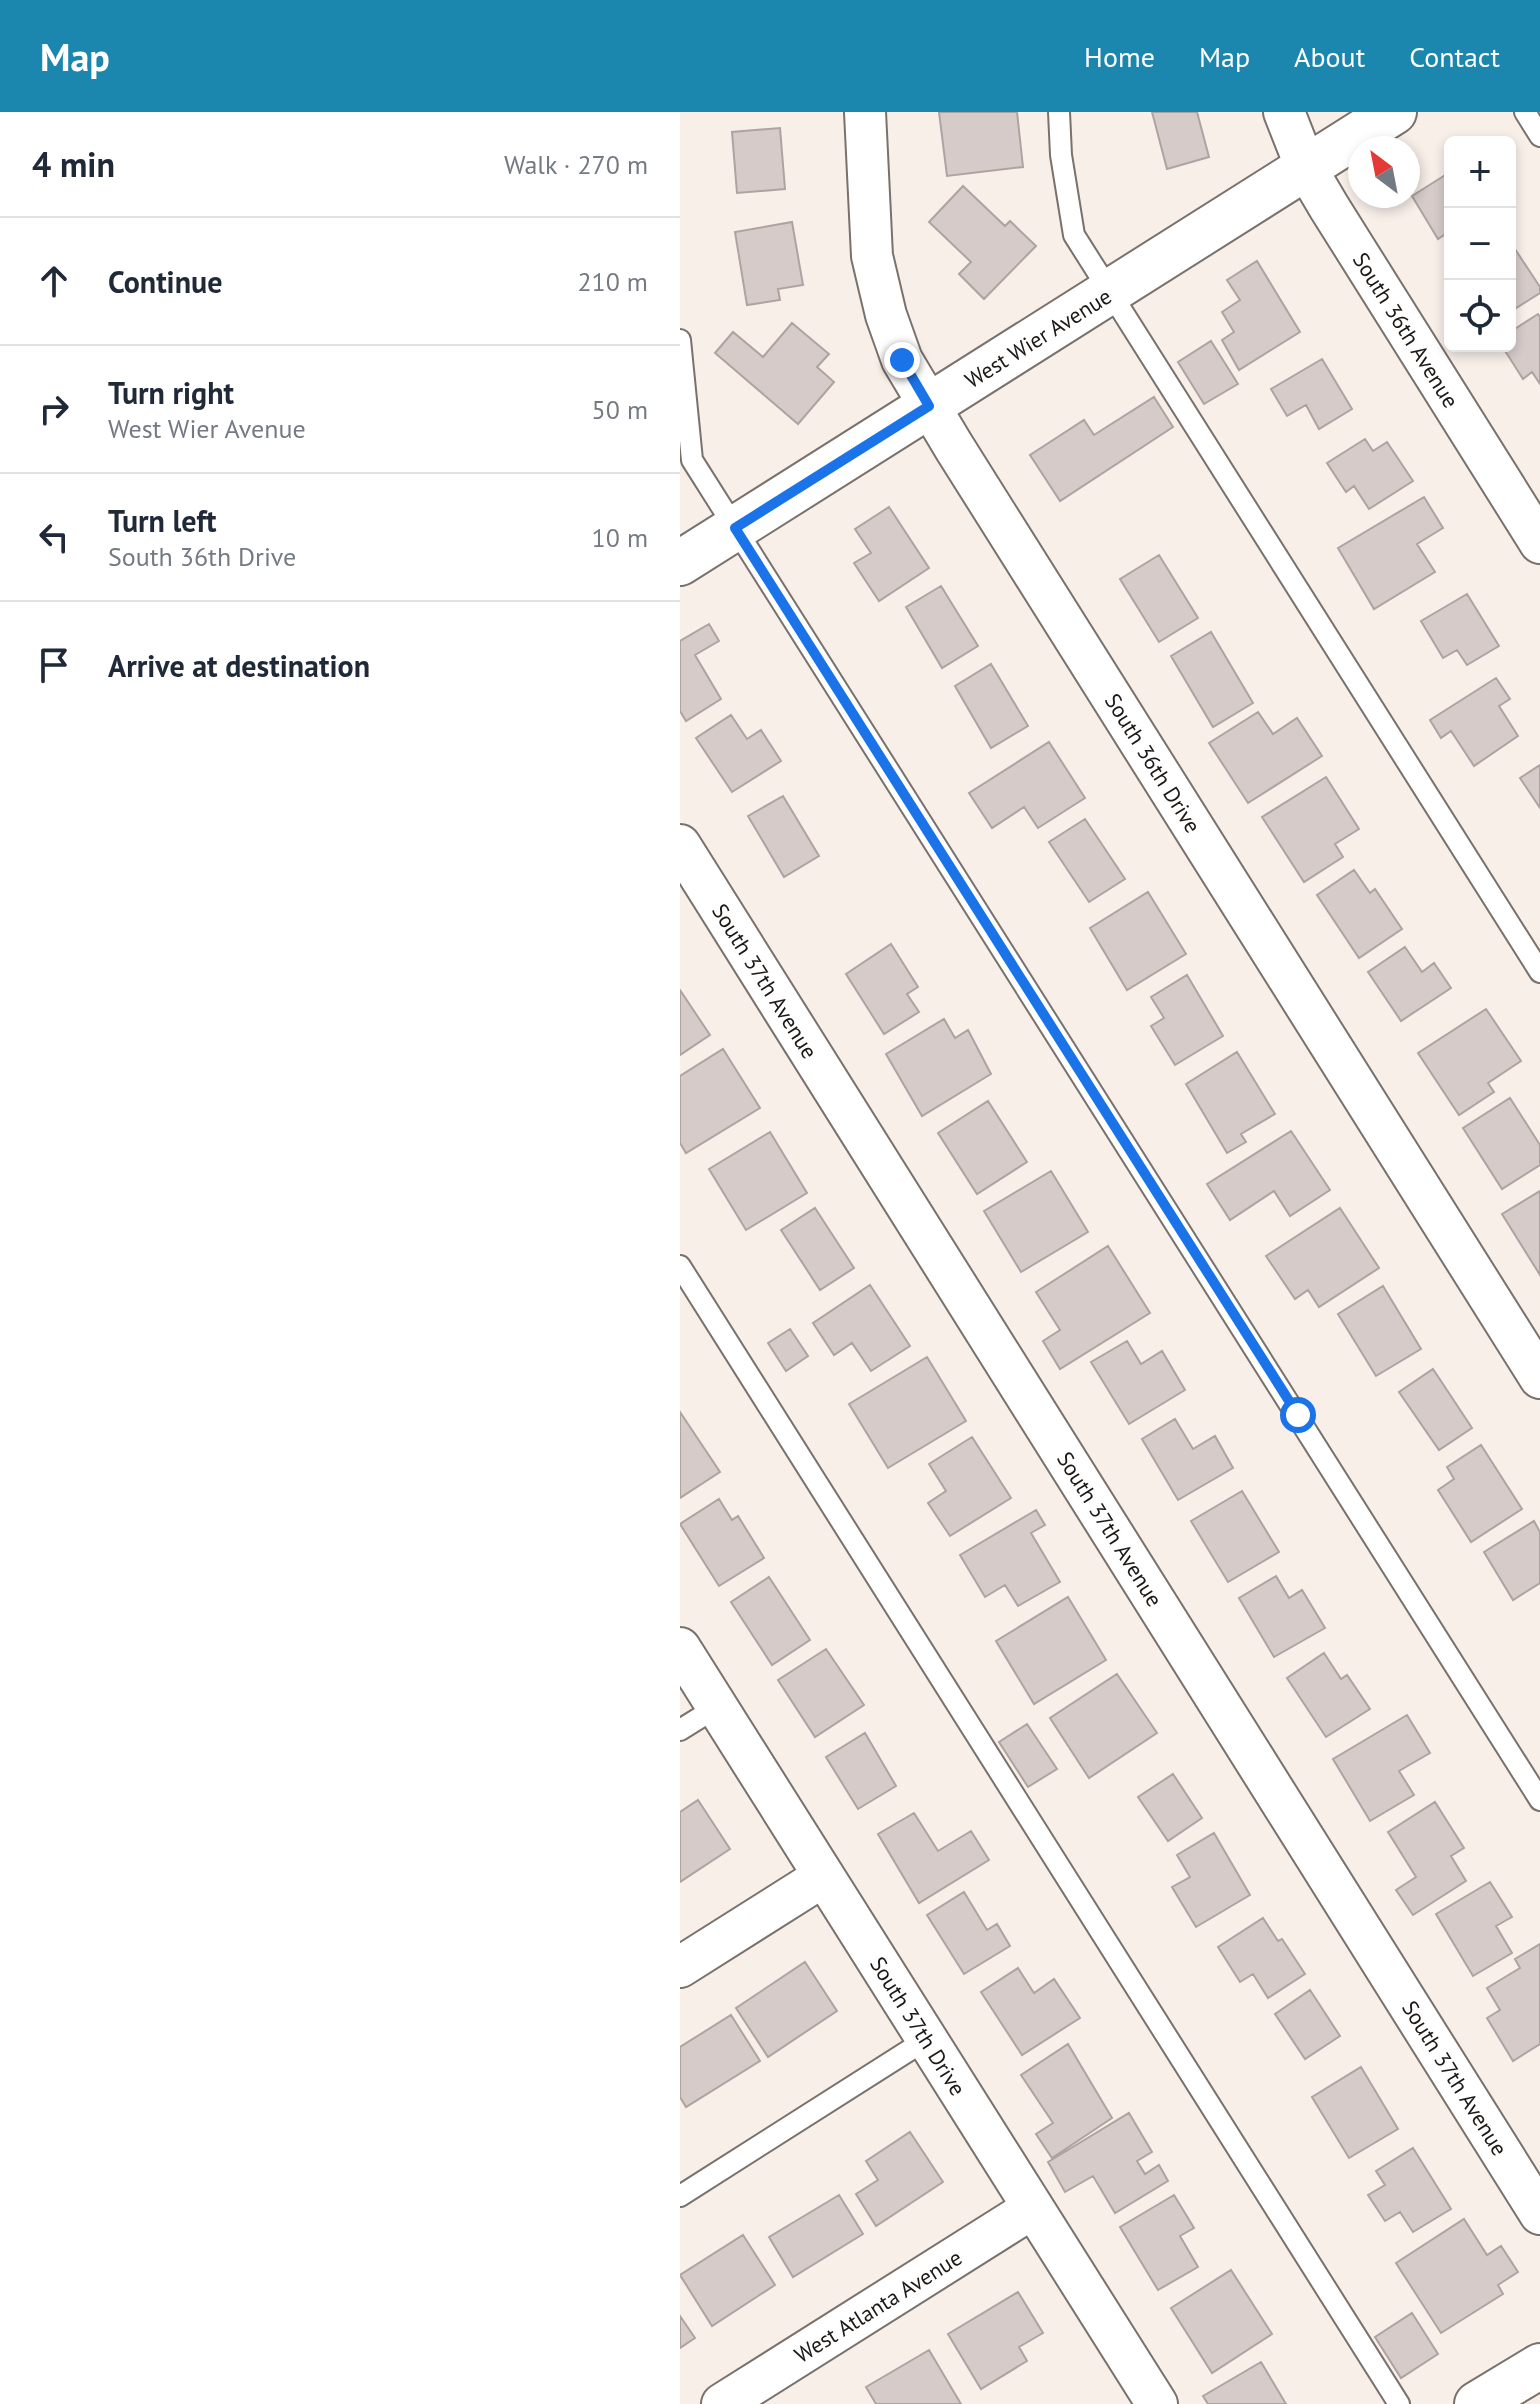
<!DOCTYPE html>
<html lang="en">
<head>
<meta charset="utf-8">
<style>
	body { margin:0; font-family:"PT Sans",sans-serif; background:#f2f2f3; color:#1f2937 }
	.controls { position:absolute; right:24px; top:24px; display:grid; overflow:hidden; border-radius:12px; box-shadow:0 4px 12px #0003 }
	.controls button { width:72px; height:72px; display:grid; place-items:center; padding:0; border:0; border-bottom:2px solid #e0e1e3; background:#fff; color:#1f2937; font:40px sans-serif }
	.compass { position:absolute; left:668px; top:24px; width:72px; height:72px; border-radius:50%; background:#fff; box-shadow:0 4px 12px #0003; rotate:328deg }
	.stop { position:absolute; width:24px; height:24px; margin:-18px; border:6px solid #1a73e8; border-radius:50%; background:#fff }
	.stop.end { background:#1a73e8; border-color:#fff; box-shadow:0 2px 8px #0008 }
	.list { margin:0; padding:0; list-style:none }
	h2 { display:flex; justify-content:space-between; align-items:center; height:104px; margin:0; padding:0 32px; font-size:34px }
	h2 small { font-size:26px; font-weight:400; color:#747a83 }
	.list li { display:grid; grid-template-columns:52px 1fr auto; gap:24px; align-items:center; box-sizing:border-box; height:128px; padding:0 32px; border-top:2px solid #e0e1e3 }
	.list b { display:block; font-size:30px; white-space:nowrap }
	.list p { margin:0; font-size:26px; white-space:nowrap; color:#747a83 }
	.list em { font-size:26px; font-style:normal; color:#747a83 }
	.icon { flex:none; width:44px; height:44px; fill:none; stroke:currentColor; stroke-width:2; stroke-linecap:round; stroke-linejoin:round }
	.map { position:relative; flex:none; width:860px; height:2292px; overflow:hidden }
	header { display:flex; align-items:center; gap:48px; box-sizing:border-box; height:112px; padding:0 40px; background:#1b86ae; color:#fff }
	header strong { font-size:38px }
	nav { display:flex; gap:44px; margin-inline-start:auto; font-size:28px }
	main { display:flex }
	aside { flex:1; background:#fff }
	.map>svg:first-child { display:block }
</style>
</head>
<body>
<header>
<strong>Map</strong>
<nav><a>Home</a><a>Map</a><a>About</a><a>Contact</a></nav>
</header>
<main>
<aside>
<h2>4 min<small>Walk · 270 m</small></h2>
<ul class="list">
<li><svg class="icon" aria-label="ahead" viewBox="0 0 24 24"><path d="M12 20V5M6 11l6-6 6 6"/></svg><div><b>Continue</b></div><em>210 m</em></li>
<li><svg class="icon" aria-label="right" viewBox="0 0 24 24"><path d="M7 20v-9h11M14 6l5 5-5 5"/></svg><div><b>Turn right</b><p>West Wier Avenue</p></div><em>50 m</em></li>
<li><svg class="icon" aria-label="left" viewBox="0 0 24 24"><path d="M17 20v-9H6M10 6l-5 5 5 5"/></svg><div><b>Turn left</b><p>South 36th Drive</p></div><em>10 m</em></li>
<li><svg class="icon" aria-label="arrive" viewBox="0 0 24 24"><path d="M6 21V4h12l-3 4 3 4H6"/></svg><div><b>Arrive at destination</b></div></li>
</ul>
</aside>
<div class="map">
<svg width="860" height="2292" viewBox="0 0 860 2292">
	<rect width="100%" height="100%" fill="#f8efe9"/>
	<!-- building -->
	<path fill="#d6cbc9" stroke="#aea3a1" stroke-width="2" d="M259,0H337L343,55L267,64Z
		M472,0H517L529,45L487,57Z
		M100,16L105,77L57,81L52,20Z
		M770,60V119L758,127L732,84Z
		M283,74L325,114L330,109L356,134L304,187L279,162L291,150L249,110Z
		M112,110L123,173L98,177L100,188L67,193L55,120Z
		M835,137L860,175V181L830,200V140Z
		M577,149L620,220L559,258L542,228L554,220L542,200L560,188L547,168Z
		M858,202L860,205V272L852,260L843,267L822,234H830V220Z
		M112,211L149,242L137,255L154,270L118,312L35,241L53,220L83,245Z
		M531,229L558,272L524,292L498,250Z
		M642,247L672,297L639,317L626,293L607,304L591,277Z
		M474,285L493,315L380,389L350,343L404,308L414,323Z
		M685,327L693,339L707,330L733,369L689,397L674,374L666,380L647,351Z
		M744,385L763,416L737,432L755,460L694,497L658,436Z
		M209,395L249,456L199,489L174,451L191,441L175,417Z
		M479,443L518,506L479,530L440,467Z
		M261,474L298,534L262,556L226,495Z
		M787,482L819,534L787,553L777,538L763,546L741,509Z
		M29,512L39,529L15,543L41,587L6,609L0,599V529Z
		M531,520L573,591L533,615L491,544Z
		M311,552L348,614L311,636L275,574Z
		M816,566L830,587L819,594L838,624L794,654L771,619L761,626L750,608Z
		M578,600L593,622L617,606L642,644L568,691L529,631Z
		M51,603L67,627L81,618L101,649L52,680L16,626Z
		M369,630L405,686L358,716L344,695L312,716L289,681Z
		M860,653V696L840,666Z
		M646,665L679,717L655,732L663,745L624,770L582,705Z
		M103,684L139,744L104,765L68,704Z
		M405,707L445,767L409,790L369,730Z
		M674,758L690,781L695,777L722,817L679,846L637,783Z
		M468,780L506,842L447,878L410,816Z
		M211,832L238,875L227,882L239,900L204,922L166,862Z
		M725,835L742,860L754,851L771,876L721,909L688,860Z
		M507,863L543,924L495,953L471,914L484,906L471,885Z
		M0,878L30,923L0,943Z
		M806,897L841,949L808,971L814,980L779,1003L738,941Z
		M264,907L275,926L288,918L311,962L242,1004L206,942Z
		M43,937L80,996L6,1041L0,1031V964Z
		M557,940L595,1002L561,1022L566,1030L547,1041L506,972Z
		M830,986L860,1033V1053L822,1077L783,1016Z
		M308,989L347,1050L297,1082L258,1021Z
		M611,1019L650,1078L610,1104L594,1079L550,1108L527,1072Z
		M90,1020L127,1081L66,1118L29,1057Z
		M371,1059L408,1120L341,1160L304,1099Z
		M860,1079V1163L822,1102Z
		M135,1096L174,1156L140,1178L101,1118Z
		M660,1096L699,1156L639,1195L628,1178L615,1187L586,1144Z
		M428,1134L470,1201L380,1257L363,1229L380,1218L356,1180Z
		M190,1173L230,1234L191,1259L172,1231L154,1243L133,1211Z
		M703,1174L741,1237L696,1264L658,1202Z
		M110,1217L128,1244L106,1259L88,1231Z
		M447,1229L461,1252L482,1239L505,1278L449,1312L411,1250Z
		M247,1245L286,1309L208,1356L169,1292Z
		M753,1257L792,1316L759,1338L719,1280Z
		M0,1300L40,1360L0,1386Z
		M495,1307L513,1337L535,1324L553,1356L498,1388L462,1327Z
		M292,1325L331,1386L270,1424L248,1391L266,1379L249,1352Z
		M801,1333L842,1397L791,1430L758,1378L774,1367L767,1355Z
		M562,1379L599,1440L548,1470L511,1409Z
		M39,1387L52,1408L58,1404L84,1446L39,1474L0,1412Z
		M356,1398L365,1413L351,1421L380,1470L338,1494L325,1473L305,1485L280,1443Z
		M854,1409L860,1420V1471L833,1488L804,1440Z
		M596,1464L609,1486L622,1478L645,1516L594,1545L559,1486Z
		M89,1465L130,1528L92,1553L51,1490Z
		M388,1485L426,1548L354,1592L316,1529Z
		M146,1537L184,1593L135,1625L98,1568Z
		M644,1541L661,1567L667,1563L690,1597L646,1625L607,1566Z
		M437,1562L477,1621L409,1666L370,1606Z
		M727,1603L750,1641L719,1659L734,1683L690,1709L653,1647Z
		M347,1612L377,1657L348,1675L319,1630Z
		M185,1621L216,1674L178,1697L146,1645Z
		M493,1662L522,1706L488,1729L458,1685Z
		M18,1688L50,1737L0,1770V1700Z
		M755,1690L784,1736L771,1744L786,1769L733,1803L716,1778L736,1765L708,1720Z
		M234,1701L258,1739L291,1719L309,1748L239,1791L198,1722Z
		M534,1721L570,1783L516,1815L492,1775L510,1765L497,1743Z
		M810,1770L832,1805L816,1814L832,1841L793,1864L756,1802Z
		M284,1780L307,1818L317,1812L330,1834L284,1862L247,1803Z
		M583,1806L598,1829L602,1827L625,1862L588,1886L573,1862L560,1870L538,1835Z
		M860,1832V1932L833,1949L807,1906L820,1898L807,1876L840,1856L835,1847Z
		M125,1850L157,1899L88,1945L56,1896Z
		M338,1856L354,1881L374,1867L400,1906L342,1943L301,1880Z
		M630,1878L660,1924L625,1947L595,1902Z
		M51,1903L80,1949L6,1995L0,1985V1935Z
		M388,1932L432,2006L372,2046L356,2022L373,2011L341,1963Z
		M681,1955L718,2017L669,2046L632,1985Z
		M449,2001L472,2040L457,2049L465,2062L479,2053L488,2069L435,2101L413,2064L385,2080L368,2050Z
		M230,2020L263,2070L196,2114L176,2082L198,2068L186,2049Z
		M733,2036L771,2097L733,2120L720,2100L705,2109L688,2083L705,2073L696,2059Z
		M159,2083L183,2122L113,2165L89,2125Z
		M494,2083L514,2116L500,2124L518,2155L478,2178L440,2115Z
		M784,2107L807,2143L821,2134L838,2160L818,2173L823,2182L761,2221L716,2151Z
		M63,2123L95,2173L32,2214L0,2163Z
		M551,2158L592,2222L532,2261L491,2196Z
		M338,2180L363,2221L339,2235L347,2249L301,2277L268,2222Z
		M732,2201L758,2242L721,2266L695,2225Z
		M0,2204L15,2226L0,2236Z
		M249,2238L281,2292H196L186,2275Z
		M581,2250L606,2292H528L523,2284Z"/>
	<g fill="none" stroke-linecap="round" stroke-linejoin="round">
		<!-- service casing -->
		<g stroke="#79716c" stroke-width="24">
			<path id="service" d="M379,0L381,43L394,123L860,860
				M845,0L860,24
				M0,228L12,348L860,1688
				M0,1154L719,2292
				M0,1618L37,1595
				M0,2084L247,1927"/>
		</g>
		<!-- minor casing -->
		<g stroke="#79716c" stroke-width="44">
			<path id="minor" d="M185,0L192,144L206,203L222,248L274,335L860,1266
				M604,0L626,56L649,95L860,431
				M0,733L860,2102
				M0,1536L477,2292
				M0,1855L144,1764
				M42,2292L353,2096"/>
		</g>
		<!-- tertiary casing -->
		<g stroke="#79716c" stroke-width="48">
			<path id="tertiary" d="M0,451L714,0
				M797,2292L860,2254"/>
		</g>
		<!-- service -->
		<use href="#service" stroke="#fff" stroke-width="20"/>
		<!-- minor -->
		<use href="#minor" stroke="#fff" stroke-width="40"/>
		<!-- tertiary -->
		<use href="#tertiary" stroke="#fff" stroke-width="44"/>
	</g>
	<g fill="none" stroke-linecap="round" stroke-linejoin="round">
		<!-- route -->
		<path stroke="#1a73e8" stroke-width="10" d="M222,248L249,294L55,416L618,1303"/>
	</g>
	<g text-anchor="middle" dominant-baseline="central" stroke-width="7" stroke-linejoin="round" paint-order="stroke">
		<!-- street labels -->
		<g font-size="22" fill="#1b1816" stroke="#fefefe">
			<text transform="translate(726 218) rotate(58)">South 36th Avenue</text>
			<text transform="translate(358 226) rotate(-32)">West Wier Avenue</text>
			<text transform="translate(473 651) rotate(58)">South 36th Drive</text>
			<text transform="translate(85 869) rotate(58)">South 37th Avenue</text>
			<text transform="translate(430 1417) rotate(58)">South 37th Avenue</text>
			<text transform="translate(238 1914) rotate(58)">South 37th Drive</text>
			<text transform="translate(775 1966) rotate(58)">South 37th Avenue</text>
			<text transform="translate(198 2194) rotate(-32)">West Atlanta Avenue</text>
		</g>
	</g>
</svg>
<div class="controls">
<button>+</button>
<button>−</button>
<button><svg class="icon" aria-label="locate" viewBox="0 0 24 24"><circle cx="12" cy="12" r="6"/><path d="M12 2v4M12 18v4M2 12h4M18 12h4"/></svg></button>
</div>
<svg class="compass" viewBox="-18 -18 36 36"><path d="M0-13l5 13h-10z" fill="#e53935"/><path d="M0 13l5-13h-10z" fill="#747a83"/></svg>
<div class="stop" style="left:618px;top:1303px"></div>
<div class="stop end" style="left:222px;top:248px"></div>
</div>
</main>
</body>
</html>
